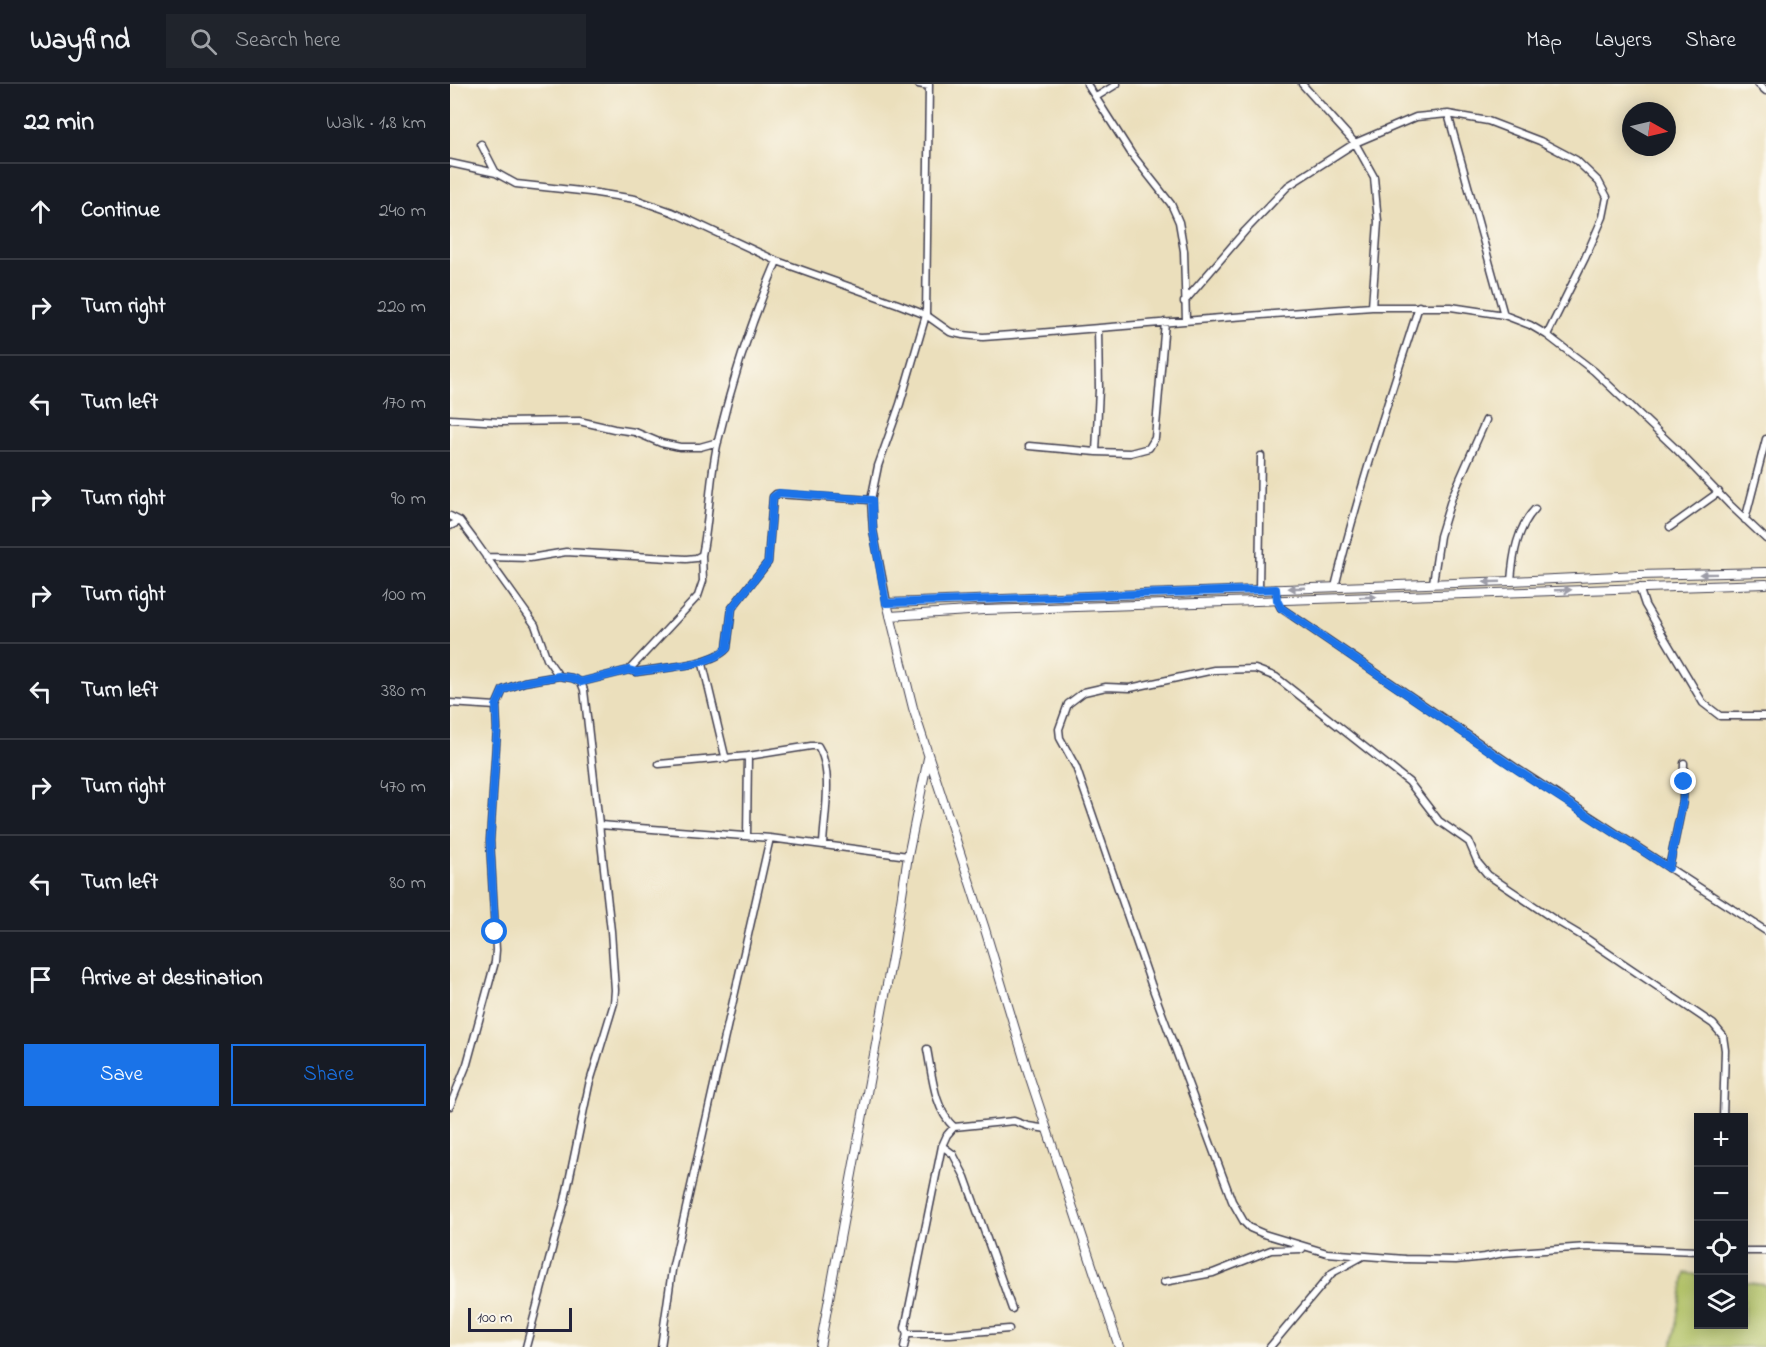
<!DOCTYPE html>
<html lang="en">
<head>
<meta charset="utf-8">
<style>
	body { margin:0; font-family:"Indie Flower",sans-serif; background:#20242c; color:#f1f3f6 }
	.controls { position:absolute; right:18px; bottom:18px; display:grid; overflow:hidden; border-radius:0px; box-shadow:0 3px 15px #0003 }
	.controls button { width:54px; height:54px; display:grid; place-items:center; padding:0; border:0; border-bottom:2px solid #363941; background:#171b24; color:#f1f3f6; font:30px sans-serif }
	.compass { position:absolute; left:1172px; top:18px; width:54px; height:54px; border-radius:50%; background:#171b24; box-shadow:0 3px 15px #0003; rotate:98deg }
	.scale { position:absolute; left:18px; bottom:15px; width:104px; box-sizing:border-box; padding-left:6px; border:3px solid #22223b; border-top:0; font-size:16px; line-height:21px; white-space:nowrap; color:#22223b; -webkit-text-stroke:4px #fbf7ec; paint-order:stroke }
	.stop { position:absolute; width:18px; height:18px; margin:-14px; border:4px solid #1a73e8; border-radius:50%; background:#fff }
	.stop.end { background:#1a73e8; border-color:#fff; box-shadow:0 2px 6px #0008 }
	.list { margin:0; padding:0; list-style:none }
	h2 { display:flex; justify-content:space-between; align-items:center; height:78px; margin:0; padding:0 24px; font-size:26px }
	h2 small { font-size:20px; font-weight:400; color:#9ea1a6 }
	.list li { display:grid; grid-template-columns:39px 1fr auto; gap:18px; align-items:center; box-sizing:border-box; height:96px; padding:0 24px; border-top:2px solid #363941 }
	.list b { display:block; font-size:22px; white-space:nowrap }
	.list em { font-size:20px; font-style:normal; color:#9ea1a6 }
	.actions { display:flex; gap:12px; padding:18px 24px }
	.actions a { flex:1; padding:14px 0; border:2px solid #1a73e8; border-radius:0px; text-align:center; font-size:21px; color:#1a73e8 }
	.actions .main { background:#1a73e8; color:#fff }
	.icon { flex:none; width:33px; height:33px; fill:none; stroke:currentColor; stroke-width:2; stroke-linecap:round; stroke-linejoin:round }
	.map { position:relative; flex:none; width:1316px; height:1263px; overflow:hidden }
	header { display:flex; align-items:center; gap:36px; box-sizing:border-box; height:84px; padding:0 30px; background:#171b24; border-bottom:2px solid #363941 }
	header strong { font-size:28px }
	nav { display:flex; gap:33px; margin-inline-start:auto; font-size:21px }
	.search { width:420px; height:54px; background:#20242c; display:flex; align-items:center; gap:15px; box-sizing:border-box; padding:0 21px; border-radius:0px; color:#9ea1a6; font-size:22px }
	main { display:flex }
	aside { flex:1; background:#171b24 }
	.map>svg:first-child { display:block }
</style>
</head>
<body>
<header>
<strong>Wayfind</strong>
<div class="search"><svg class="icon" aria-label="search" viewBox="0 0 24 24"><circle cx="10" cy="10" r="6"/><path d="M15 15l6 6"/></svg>Search here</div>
<nav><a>Map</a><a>Layers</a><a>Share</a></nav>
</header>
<main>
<aside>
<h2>22 min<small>Walk · 1.8 km</small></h2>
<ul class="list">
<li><svg class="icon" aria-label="ahead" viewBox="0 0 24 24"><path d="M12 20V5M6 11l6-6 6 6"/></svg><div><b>Continue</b></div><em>240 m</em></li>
<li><svg class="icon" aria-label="right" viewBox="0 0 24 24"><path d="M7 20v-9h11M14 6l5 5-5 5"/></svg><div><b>Turn right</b></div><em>220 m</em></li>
<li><svg class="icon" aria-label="left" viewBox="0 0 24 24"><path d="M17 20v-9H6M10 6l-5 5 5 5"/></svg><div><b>Turn left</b></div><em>170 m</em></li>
<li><svg class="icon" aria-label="right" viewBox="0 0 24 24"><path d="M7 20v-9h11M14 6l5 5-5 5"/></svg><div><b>Turn right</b></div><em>90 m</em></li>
<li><svg class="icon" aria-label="right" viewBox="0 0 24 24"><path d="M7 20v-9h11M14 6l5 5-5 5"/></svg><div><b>Turn right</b></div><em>100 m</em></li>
<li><svg class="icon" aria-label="left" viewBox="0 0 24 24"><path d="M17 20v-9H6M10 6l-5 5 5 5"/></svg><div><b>Turn left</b></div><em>380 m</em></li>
<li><svg class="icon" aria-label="right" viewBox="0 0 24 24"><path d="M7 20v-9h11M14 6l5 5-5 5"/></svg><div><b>Turn right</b></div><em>470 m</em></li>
<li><svg class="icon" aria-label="left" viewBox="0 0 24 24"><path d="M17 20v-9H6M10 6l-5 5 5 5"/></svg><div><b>Turn left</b></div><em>80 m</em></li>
<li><svg class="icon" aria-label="arrive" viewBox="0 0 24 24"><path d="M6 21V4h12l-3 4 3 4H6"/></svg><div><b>Arrive at destination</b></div></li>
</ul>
<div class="actions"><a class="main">Save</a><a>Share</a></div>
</aside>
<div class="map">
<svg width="1316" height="1263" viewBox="0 0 1316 1263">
	<rect width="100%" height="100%" fill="#fbf7ec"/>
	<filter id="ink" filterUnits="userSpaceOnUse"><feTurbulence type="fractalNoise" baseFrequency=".0167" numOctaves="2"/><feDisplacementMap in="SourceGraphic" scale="12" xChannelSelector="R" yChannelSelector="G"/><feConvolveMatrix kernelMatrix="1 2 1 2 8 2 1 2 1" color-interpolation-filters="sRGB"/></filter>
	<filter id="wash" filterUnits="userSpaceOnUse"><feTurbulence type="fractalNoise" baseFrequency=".008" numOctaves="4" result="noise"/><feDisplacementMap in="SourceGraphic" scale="24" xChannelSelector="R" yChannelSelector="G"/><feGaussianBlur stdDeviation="1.35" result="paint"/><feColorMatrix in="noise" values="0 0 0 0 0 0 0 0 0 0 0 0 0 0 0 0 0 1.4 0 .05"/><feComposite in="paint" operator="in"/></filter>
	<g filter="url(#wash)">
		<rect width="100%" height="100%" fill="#ebdfbc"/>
		<!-- green -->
		<path fill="#b0c164" stroke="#697250" stroke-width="1.5" d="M1235,1189L1248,1191V1240H1294V1198L1316,1201V1263H1222Z"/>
	</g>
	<g filter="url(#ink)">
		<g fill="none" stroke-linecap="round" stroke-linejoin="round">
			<!-- minor casing -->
			<g stroke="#403e4e" stroke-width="9">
				<path id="minor" d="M468,0L479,2
					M637,0L681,69L721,120L729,138L734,167L736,237
					M852,0L905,59L924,93L928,138L922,223
					M1308,0L1316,7
					M646,13L667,0
					M998,30L1054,231
					M31,60L46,89
					M0,79L46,89L66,100L140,108L185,115L222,128L327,177L448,220L476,231L500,248L513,251L533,253L588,249L783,233L922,223H1001L1054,231L1080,241L1097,251L1144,287L1226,365L1279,420L1316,455
					M734,218L795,147L838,102L905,59L966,33L998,30L1038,37L1090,57L1126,76L1149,98L1157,113L1153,133L1135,174L1097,251
					M0,335L51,338L129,337L164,345L185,348L211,359L230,363H250L268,358
					M579,362L646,368L680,369L699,364L705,354L715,238
					M646,368L649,305L648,245
					M0,432L10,437L25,457L85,541L97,575L109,592L122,594L131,598L134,606L161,847L165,906L164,919L139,1001L115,1116L76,1263
					M1295,436L1316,355
					M0,442L10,437
					M1220,443L1269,408
					M36,473L80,474L116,468L236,475L246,474L252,471C260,434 259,394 268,357C282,297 303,233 327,177
					M1061,497C1063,471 1067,444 1085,425
					M983,499L990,452L1002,413L1036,336
					M885,503C908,408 939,315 969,222
					M1189,503L1195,521L1253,619L1270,632H1316
					M826,505L827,516L831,524L1069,686L1316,847
					M809,506L811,372
					M437,519L423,446L421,416L428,382L450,320L476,231L479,0
					M254,578L253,580L275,672L277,675
					M179,586L248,512L253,497L252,471
					M131,598L179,586L186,588C209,584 262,582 277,564L282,524L318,478L323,413L326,410L421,416
					M0,619L46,622
					M209,680L298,672
					M150,741L320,754L458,772
					M297,752L298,672L361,662H368C384,688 374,732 373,761
					M1219,784L1233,717L1234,679
					M477,965C482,990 484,1025 504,1043
					M0,1022L17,980L45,878L46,866L40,757L47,645L46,622L53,606L74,598L109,592
					M492,1062L503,1070L515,1093L562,1225
					M1248,1167L1137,1163L1053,1169L1035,1173L1006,1176L955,1175L877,1169L814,1150L800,1144L794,1138L782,1117L701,900L626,683L610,654L609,645L618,620L634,608L656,603L680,604L764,586L805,585L826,593L959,698L989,737L1019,758L1028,779L1038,791L1105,836L1137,855L1263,940L1273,952L1275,966L1273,1034
					M1294,1167H1316
					M714,1198L763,1189L821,1166L852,1165
					M457,1250H500L559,1245
					M211,1263L222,1186L320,754
					M454,1263L457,1250L455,1244L492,1062L497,1051L504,1043L564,1037L578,1042L597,1045
					M820,1263L882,1189L913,1172"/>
			</g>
			<!-- tertiary casing -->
			<g stroke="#403e4e" stroke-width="10">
				<path id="tertiary" d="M440,532L534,526L1316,500
					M370,1263L443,868L458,772L478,674
					M669,1263L578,988L534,842L463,624L437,519L1061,497L1189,491L1316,488"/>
			</g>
			<!-- minor -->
			<use href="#minor" stroke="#fff" stroke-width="6"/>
			<!-- tertiary -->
			<use href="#tertiary" stroke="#fff" stroke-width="8"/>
		</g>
		<!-- one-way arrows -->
		<defs><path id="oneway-solid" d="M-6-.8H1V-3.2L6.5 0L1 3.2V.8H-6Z" transform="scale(1.5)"/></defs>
		<g fill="#9c9ca7">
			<use href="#oneway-solid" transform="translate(1258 490) rotate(179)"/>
			<use href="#oneway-solid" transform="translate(1042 498) rotate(178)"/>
			<use href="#oneway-solid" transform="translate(847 504) rotate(178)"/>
			<use href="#oneway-solid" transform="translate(1113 506) rotate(-2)"/>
			<use href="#oneway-solid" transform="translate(918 513) rotate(-2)"/>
		</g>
	</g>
	<g fill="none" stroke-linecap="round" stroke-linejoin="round" filter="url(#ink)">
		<!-- route -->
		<path stroke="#1a73e8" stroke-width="8" d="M45,848L40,757L47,645L46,622L53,606L74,598L109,592L122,594L131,598L179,586L186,588C210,584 261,582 277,564L282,524L318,478L323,413L329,409L422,416L423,446L436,519L826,505L827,516L831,524L1069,687L1219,784L1233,717L1234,698"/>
	</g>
</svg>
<div class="controls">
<button>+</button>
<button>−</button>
<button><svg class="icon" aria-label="locate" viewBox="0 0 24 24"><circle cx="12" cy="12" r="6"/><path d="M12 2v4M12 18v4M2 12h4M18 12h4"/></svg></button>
<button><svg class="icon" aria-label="layers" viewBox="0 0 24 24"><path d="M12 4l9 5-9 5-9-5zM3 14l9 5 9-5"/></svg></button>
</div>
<svg class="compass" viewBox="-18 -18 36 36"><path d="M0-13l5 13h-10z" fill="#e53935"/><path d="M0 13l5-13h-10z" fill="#9ea1a6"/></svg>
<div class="scale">100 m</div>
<div class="stop" style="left:45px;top:848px"></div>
<div class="stop end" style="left:1234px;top:698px"></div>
</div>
</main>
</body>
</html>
